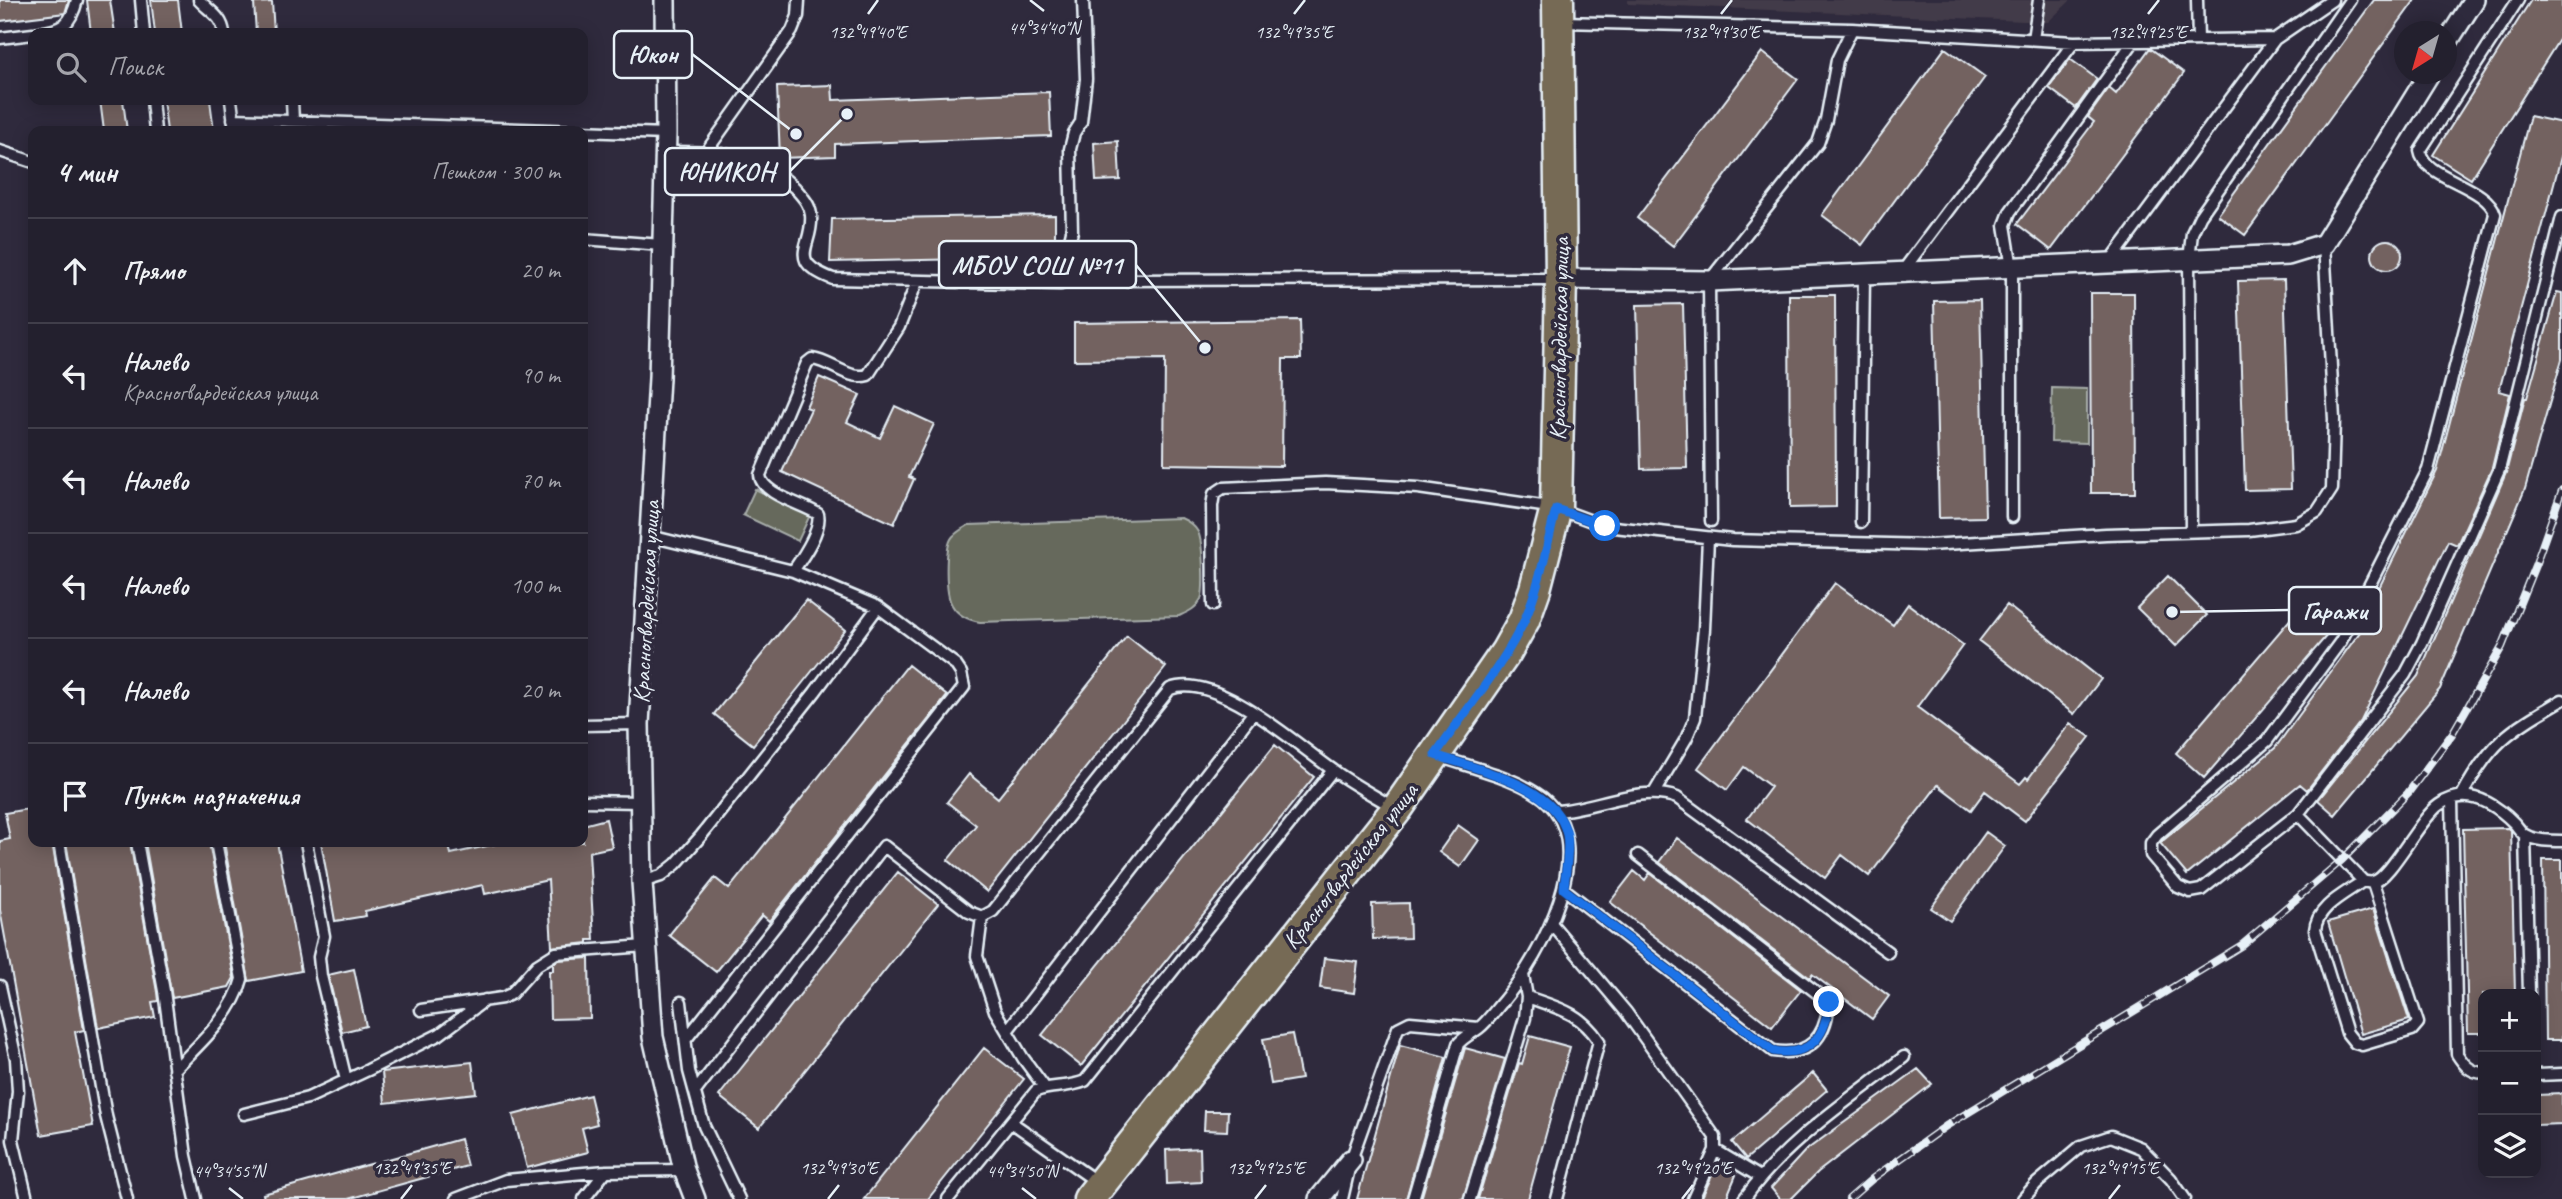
<!DOCTYPE html>
<html lang="ru">
<head>
<meta charset="utf-8">
<style>
	body { margin:0; font-family:Caveat,sans-serif; background:#2f2d3a; color:#f1f3f6 }
	.controls { position:absolute; right:21px; bottom:21px; display:grid; overflow:hidden; border-radius:14px; box-shadow:0 4px 18px #0003 }
	.controls button { width:63px; height:63px; display:grid; place-items:center; padding:0; border:0; border-bottom:2px solid #403e4a; background:#23202e; color:#f1f3f6; font:35px sans-serif }
	.compass { position:absolute; left:2394px; top:21px; width:63px; height:63px; border-radius:50%; background:#23202e; box-shadow:0 4px 18px #0003; rotate:217deg }
	.stop { position:absolute; width:21px; height:21px; margin:-16px; border:5px solid #1a73e8; border-radius:50%; background:#fff }
	.stop.end { background:#1a73e8; border-color:#fff; box-shadow:0 2px 7px #0008 }
	.list { margin:0; padding:0; list-style:none }
	h2 { display:flex; justify-content:space-between; align-items:center; height:91px; margin:0; padding:0 28px; font-size:30px }
	h2 small { font-size:23px; font-weight:400; color:#a3a3aa }
	.list li { display:grid; grid-template-columns:46px 1fr auto; gap:21px; align-items:center; box-sizing:border-box; height:105px; padding:0 28px; border-top:2px solid #403e4a }
	.list b { display:block; font-size:26px; white-space:nowrap }
	.list p { margin:0; font-size:23px; white-space:nowrap; color:#a3a3aa }
	.list em { font-size:23px; font-style:normal; color:#a3a3aa }
	.icon { flex:none; width:38px; height:38px; fill:none; stroke:currentColor; stroke-width:2; stroke-linecap:round; stroke-linejoin:round }
	.map { position:relative; flex:none; width:2562px; height:1199px; overflow:hidden }
	.search { position:absolute; background:#23202e; box-shadow:0 4px 18px #0003; left:28px; top:28px; width:560px; height:77px; display:flex; align-items:center; gap:18px; box-sizing:border-box; padding:0 24px; border-radius:14px; color:#a3a3aa; font-size:26px }
	.panel { position:absolute; background:#23202e; box-shadow:0 4px 18px #0003; left:28px; top:126px; width:560px; height:721px; border-radius:14px }
	.map>svg:first-child { display:block }
</style>
</head>
<body>
<div class="map">
<svg width="2562" height="1199" viewBox="0 0 2562 1199">
	<rect width="100%" height="100%" fill="#2f2a3d"/>
	<filter id="ink" filterUnits="userSpaceOnUse"><feTurbulence type="fractalNoise" baseFrequency=".0143" numOctaves="2"/><feDisplacementMap in="SourceGraphic" scale="14" xChannelSelector="R" yChannelSelector="G"/><feConvolveMatrix kernelMatrix="1 2 1 2 8 2 1 2 1" color-interpolation-filters="sRGB"/></filter>
	<g filter="url(#ink)">
		<!-- built -->
		<path fill="#433b48" d="M1628,0H2071L2048,22L1628,4Z"/>
		<!-- green -->
		<path fill="#66695b" stroke="#a7adaa" stroke-width="2" d="M2052,388L2087,389V443L2051,442Z
			M755,489L810,515L798,541L743,515Z
			M1181,518C1188,521 1194,525 1198,532C1203,542 1205,590 1201,599C1196,609 1188,612 1179,616L980,622C969,620 958,616 952,605C945,594 945,550 951,539C955,532 962,529 969,525Z"/>
		<!-- building -->
		<path fill="#736260" stroke="#e8f1f8" stroke-width="2" d="M0,0H69L65,13L0,21Z
			M87,0H110L115,33H91Z
			M151,0H178L182,33H155Z
			M2374,0H2415L2245,235L2218,215Z
			M2531,0H2562V35L2471,179L2433,155Z
			M272,2L274,33H256L254,3Z
			M1945,48L1985,77L1862,245L1822,215Z
			M2150,48L2184,73L2051,250L2017,224L2094,122L2088,117L2109,88L2116,94Z
			M1762,52L1798,79L1673,246L1637,218Z
			M2070,59L2097,79L2076,108L2049,88Z
			M832,85L833,100L1049,92L1051,136L835,144V156L780,158L777,87Z
			M100,100H123L127,131H104Z
			M163,100H210L214,131H167Z
			M2530,116L2562,123V153L2499,391L2510,394L2492,468L2457,545L2448,541L2361,721L2307,790L2300,784L2187,875L2160,843L2275,748L2365,625L2362,622L2437,471Z
			M1118,141L1120,180L1096,181L1094,143Z
			M1055,215V257L830,262L832,219Z
			M2372 255a15 15 0 1 1 30 0a15 15 0 1 1-30 0Z
			M2284,280L2291,489L2245,490L2238,281Z
			M2557,292L2562,293V359L2525,489L2440,689L2335,815L2318,800L2418,676L2506,473L2525,398H2527Z
			M2090,293H2134L2135,493H2091Z
			M1789,295H1835L1836,507L1790,508Z
			M1980,300L1985,517L1939,518L1934,301Z
			M1683,304L1687,468L1641,469L1637,305Z
			M1300,320L1301,359H1283L1282,466L1164,464L1165,359L1074,360V323Z
			M819,377L860,395L847,422L880,438L895,406L934,424L909,477L914,479L894,524L782,472L811,409L806,407Z
			M2168,576L2207,615L2176,646L2137,608Z
			M1835,583L1893,625L1908,604L1963,645L1917,707L2020,784L2026,777L2028,779L2070,723L2090,737L2025,821L1985,791L1971,810L1938,785L1869,876L1842,855L1825,878L1747,819L1771,787L1744,767L1727,790L1698,768Z
			M806,600L845,630L753,745L714,714Z
			M2007,605L2101,679L2074,714L1979,641Z
			M2299,609L2328,634L2204,778L2176,753Z
			M1127,636L1166,667L987,892L948,860L976,825L947,802L969,774L998,798Z
			M908,665L947,696L769,921L762,915L716,972L669,935L715,878L729,889Z
			M1275,745L1314,777L1081,1066L1042,1035Z
			M33,808V842H52L84,1030L75,1032L93,1126L41,1135L0,910V841L10,839L5,813Z
			M606,819L612,847L589,852L594,940H588V943L552,947L548,880L485,894L483,885L365,911L366,916L335,921L321,842H448L451,854L505,842H583V825Z
			M1458,825L1479,840L1460,867L1439,852Z
			M2508,828L2511,830L2515,994H2483V1033H2468L2463,829Z
			M1986,832L2005,846L1950,921L1931,908Z
			M1677,838L1889,996L1872,1019L1812,974L1810,978L1659,862Z
			M66,842H130L157,992L158,1001L152,1002L155,1017L98,1028Z
			M145,842H209L234,978L229,987L172,998Z
			M224,842H277L301,971L249,981Z
			M2543,860H2562V1040H2545Z
			M1634,871L1645,880L1650,873L1801,990L1772,1027L1610,902Z
			M898,872L938,904L759,1128L719,1096Z
			M1409,903L1410,938L1373,939L1372,904Z
			M2373,909L2409,1020L2361,1034L2328,922Z
			M589,958L590,1018L550,1019L549,971H553V964L558,960Z
			M1324,958L1358,962L1354,993L1320,988Z
			M354,969L366,1026L342,1032L328,975Z
			M1292,1034L1301,1079L1271,1084L1263,1039Z
			M1530,1036L1570,1047L1528,1199H1478L1519,1063L1522,1064Z
			M1400,1045L1446,1057L1406,1199H1357Z
			M984,1048L1024,1079L928,1199H864Z
			M1465,1048L1505,1059L1463,1199H1421Z
			M472,1062L476,1093L385,1103L382,1072Z
			M1918,1069L1932,1084L1818,1172L1791,1199H1780L1771,1188L1805,1151Z
			M1813,1073L1827,1090L1746,1159L1732,1142Z
			M2562,1094V1124L2536,1125V1095Z
			M590,1095L597,1124L582,1128L588,1152L527,1168L513,1115Z
			M1205,1111H1228L1227,1131L1204,1130Z
			M460,1139L467,1166L348,1199H264L263,1194Z
			M1200,1148L1201,1182L1167,1184L1166,1150Z
			M1716,1167L1736,1175L1726,1199H1701Z"/>
		<g fill="none" stroke-linecap="round" stroke-linejoin="round">
			<!-- service casing -->
			<g stroke="#e8f1f8" stroke-width="15">
				<path id="service" d="M141,0L144,33
					M199,0C210,12 222,16 224,33
					M2197,0L2198,40
					M2518,0L2420,151C2424,179 2487,185 2495,214L2428,470L2341,641L2267,741L2157,835L2151,843V855L2178,887L2190,892L2201,890L2298,814L2405,675L2422,643L2499,470L2562,217
					M1562,22L1852,29L2074,42L2275,39L2332,0
					M38,33C63,30 71,24 77,0
					M0,38L33,34
					M2033,39L2039,0
					M152,100L155,131
					M231,100L235,131
					M292,100L293,121
					M233,119L666,134
					M0,151L33,162
					M665,152C715,152 756,151 795,188C802,196 810,204 811,215C814,247 784,260 833,279L1060,284L1072,231L1070,149L1074,133L1081,122L1086,79L1083,0
					M706,152L792,31L798,16L799,0
					M583,239L662,245
					M2109,263L2275,39
					M1902,272L2074,42
					M1113,280L1557,279
					M2012,517V268L2005,225L2010,212L2134,41
					M1711,521L1709,281L1818,143L1826,120L1837,60L1852,29
					M1861,522L1864,274
					M2191,532L2189,260L2192,233L2200,216L2350,0
					M650,536L793,571L878,607L955,664L961,673L964,687L687,1038
					M793,571C802,558 822,530 818,514C803,504 761,494 760,475L807,363L812,359C831,361 849,381 868,375L899,327L917,282
					M1213,605L1212,506L1214,494L1223,488L1325,483L1418,488L1556,508L1605,526L1732,540L1929,545L2106,534L2249,530L2296,524L2317,512L2332,489L2334,419L2324,244
					M583,725L639,724
					M1654,793L1686,739L1695,718L1704,629L1708,538
					M2461,797C2491,741 2509,731 2562,700
					M2452,799L2457,1054C2464,1065 2470,1072 2483,1073
					M583,801L641,802
					M1556,811C1594,809 1641,784 1677,798L1888,952
					M2298,814L2363,881C2365,882 2372,883 2373,882C2391,878 2419,819 2439,805C2467,786 2494,803 2514,823C2518,827 2521,833 2525,835C2535,841 2551,841 2562,841
					M2525,835L2529,994
					M59,842L106,1116L127,1199
					M137,842L164,991L186,1156L196,1199
					M306,842L324,936L319,957L321,976L346,1080
					M2363,881C2345,894 2317,906 2315,930L2347,1033L2355,1043L2362,1045L2412,1030L2418,1023L2373,883
					M642,882L661,876L676,864L701,836L815,692L878,607
					M1564,889L1773,1051C1810,1057 1826,1037 1829,1002L1638,855
					M982,917L977,956L995,1011L1023,1058L1045,1088
					M1551,923L1626,1012L1715,1137V1150L1693,1199
					M0,986L16,1059L18,1091L13,1140L27,1199
					M1527,997C1558,1008 1580,1012 1599,1041L1557,1199
					M681,1002L689,1071L704,1126L739,1199
					M421,1010L502,998L511,994L537,965L556,953L645,946
					M1007,1031L1253,713
					M174,1070C199,1044 233,1015 242,979L216,842
					M2536,1075L2562,1074
					M695,1092L884,846L969,912L982,917L993,911L1170,689C1216,671 1297,745 1333,770C1352,784 1373,795 1393,807
					M244,1114L308,1098L368,1070L440,1034L485,1000
					M1011,1122L1097,1182
					M1715,1150L1760,1177
					M456,1199L506,1180L606,1171L684,1170
					M584,1199L606,1171
					M948,1199L1036,1091C1052,1085 1069,1088 1085,1081L1333,770
					M1342,1199L1351,1160L1398,1028L1410,1022L1479,1028
					M1413,1199L1458,1044C1464,1037 1471,1034 1479,1028C1488,1021 1496,1009 1504,1000C1541,955 1602,846 1543,798C1514,776 1472,768 1438,756
					M1470,1199L1525,1018L1527,997L1523,975
					M1744,1199C1785,1142 1849,1100 1904,1057
					M2023,1199L2036,1184L2081,1146L2111,1136L2141,1148L2171,1179L2185,1199"/>
			</g>
			<!-- minor casing -->
			<g stroke="#e8f1f8" stroke-width="24">
				<path id="minor" d="M665,0L666,134L659,378L639,724L642,882L653,1037L684,1170L695,1199
					M2446,44L2474,0
					M1561,279L1709,281L2288,255L2324,244L2429,74
					M1319,1199L1351,1160"/>
			</g>
			<!-- primary casing -->
			<g stroke="#e8f1f8" stroke-width="35">
				<path id="primary" d="M1089,1199L1397,809L1506,652L1524,620L1535,589L1556,508L1561,279L1558,0"/>
			</g>
			<!-- service -->
			<use href="#service" stroke="#2f2a3d" stroke-width="10"/>
			<!-- minor -->
			<use href="#minor" stroke="#2f2a3d" stroke-width="19"/>
			<!-- primary -->
			<use href="#primary" stroke="#766a55" stroke-width="30"/>
			<!-- rail casing -->
			<g stroke="#e8f1f8" stroke-width="8">
				<path id="rail" d="M1849,1199L1872,1179L1946,1126L2242,945L2342,860L2408,793L2452,734L2502,647L2536,563L2562,490"/>
			</g>
			<!-- rail -->
			<use href="#rail" stroke="#2f2a3d" stroke-width="5" stroke-dasharray="16" stroke-linecap="butt"/>
		</g>
	</g>
	<g fill="none" stroke-linecap="round" stroke-linejoin="round" filter="url(#ink)">
		<!-- route -->
		<path stroke="#1a73e8" stroke-width="9" d="M1605,526L1556,509C1547,545 1540,584 1525,619C1505,663 1463,714 1435,755C1476,769 1557,785 1567,835C1570,850 1565,874 1564,889L1773,1051C1810,1057 1826,1037 1829,1002"/>
	</g>
	<!-- ticks -->
	<path fill="none" stroke="#e8f1f8" stroke-width="2.5" d="M1030,0L1044,11M868,14L878,0M1294,14L1305,0M1721,14L1732,0M2148,14L2159,0M229,1188L243,1199M1022,1188L1036,1199M401,1199L412,1185M828,1199L839,1185M1255,1199L1266,1185M1682,1199L1693,1185M2109,1199L2120,1185"/>
	<g text-anchor="middle" dominant-baseline="central" stroke-width="7" stroke-linejoin="round" paint-order="stroke">
		<!-- street labels -->
		<g font-size="24" fill="#e8f1f8" stroke="#2f2a3d">
			<text transform="translate(1559 339) rotate(-89)">Красногвардейская улица</text>
			<text transform="translate(646 602) rotate(-87)">Красногвардейская улица</text>
			<text transform="translate(1350 866) rotate(-52)">Красногвардейская улица</text>
		</g>
	</g>
	<g font-size="18" text-anchor="middle" fill="#e8f1f8" stroke="#2f2a3d" stroke-width="7" stroke-linejoin="round" paint-order="stroke">
		<text x="1044" y="34">44°34'40"N</text>
		<text x="868" y="38">132°49'40"E</text>
		<text x="1294" y="38">132°49'35"E</text>
		<text x="1721" y="38">132°49'30"E</text>
		<text x="2148" y="38">132°49'25"E</text>
		<text x="412" y="1174">132°49'35"E</text>
		<text x="839" y="1174">132°49'30"E</text>
		<text x="1266" y="1174">132°49'25"E</text>
		<text x="1693" y="1174">132°49'20"E</text>
		<text x="2120" y="1174">132°49'15"E</text>
		<text x="229" y="1177">44°34'55"N</text>
		<text x="1022" y="1177">44°34'50"N</text>
	</g>
	<!-- callouts -->
	<path fill="none" stroke="#e8f1f8" stroke-width="2.5" d="M796 134L692 54M847 114L790 171M1205 348L1136 265M2172 612L2289 610"/>
	<g fill="#e8f1f8" stroke="#2f2a3d" stroke-width="2.5">
		<circle cx="796" cy="134" r="7"/>
		<circle cx="847" cy="114" r="7"/>
		<circle cx="1205" cy="348" r="7"/>
		<circle cx="2172" cy="612" r="7"/>
	</g>
	<g fill="#2f2a3d" stroke="#e8f1f8" stroke-width="2.5">
		<rect x="614" y="31" width="78" height="47" rx="7"/>
		<rect x="665" y="148" width="125" height="47" rx="7"/>
		<rect x="939" y="241" width="197" height="47" rx="7"/>
		<rect x="2289" y="587" width="92" height="47" rx="7"/>
	</g>
	<g font-size="26" text-anchor="middle" font-weight="bold" fill="#e8f1f8">
		<text x="653" y="63">Юкон</text>
		<text x="727" y="180">ЮНИКОН</text>
		<text x="1037" y="274">МБОУ СОШ №11</text>
		<text x="2335" y="619">Гаражи</text>
	</g>
</svg>
<div class="controls">
<button>+</button>
<button>−</button>
<button><svg class="icon" aria-label="layers" viewBox="0 0 24 24"><path d="M12 4l9 5-9 5-9-5zM3 14l9 5 9-5"/></svg></button>
</div>
<svg class="compass" viewBox="-18 -18 36 36"><path d="M0-13l5 13h-10z" fill="#e53935"/><path d="M0 13l5-13h-10z" fill="#a3a3aa"/></svg>
<div class="stop" style="left:1605px;top:526px"></div>
<div class="stop end" style="left:1829px;top:1002px"></div>
<div class="search"><svg class="icon" aria-label="search" viewBox="0 0 24 24"><circle cx="10" cy="10" r="6"/><path d="M15 15l6 6"/></svg>Поиск</div>
<section class="panel">
<h2>4 мин<small>Пешком · 300 m</small></h2>
<ul class="list">
<li><svg class="icon" aria-label="ahead" viewBox="0 0 24 24"><path d="M12 20V5M6 11l6-6 6 6"/></svg><div><b>Прямо</b></div><em>20 m</em></li>
<li><svg class="icon" aria-label="left" viewBox="0 0 24 24"><path d="M17 20v-9H6M10 6l-5 5 5 5"/></svg><div><b>Налево</b><p>Красногвардейская улица</p></div><em>90 m</em></li>
<li><svg class="icon" aria-label="left" viewBox="0 0 24 24"><path d="M17 20v-9H6M10 6l-5 5 5 5"/></svg><div><b>Налево</b></div><em>70 m</em></li>
<li><svg class="icon" aria-label="left" viewBox="0 0 24 24"><path d="M17 20v-9H6M10 6l-5 5 5 5"/></svg><div><b>Налево</b></div><em>100 m</em></li>
<li><svg class="icon" aria-label="left" viewBox="0 0 24 24"><path d="M17 20v-9H6M10 6l-5 5 5 5"/></svg><div><b>Налево</b></div><em>20 m</em></li>
<li><svg class="icon" aria-label="arrive" viewBox="0 0 24 24"><path d="M6 21V4h12l-3 4 3 4H6"/></svg><div><b>Пункт назначения</b></div></li>
</ul>
</section>
</div>
</body>
</html>
